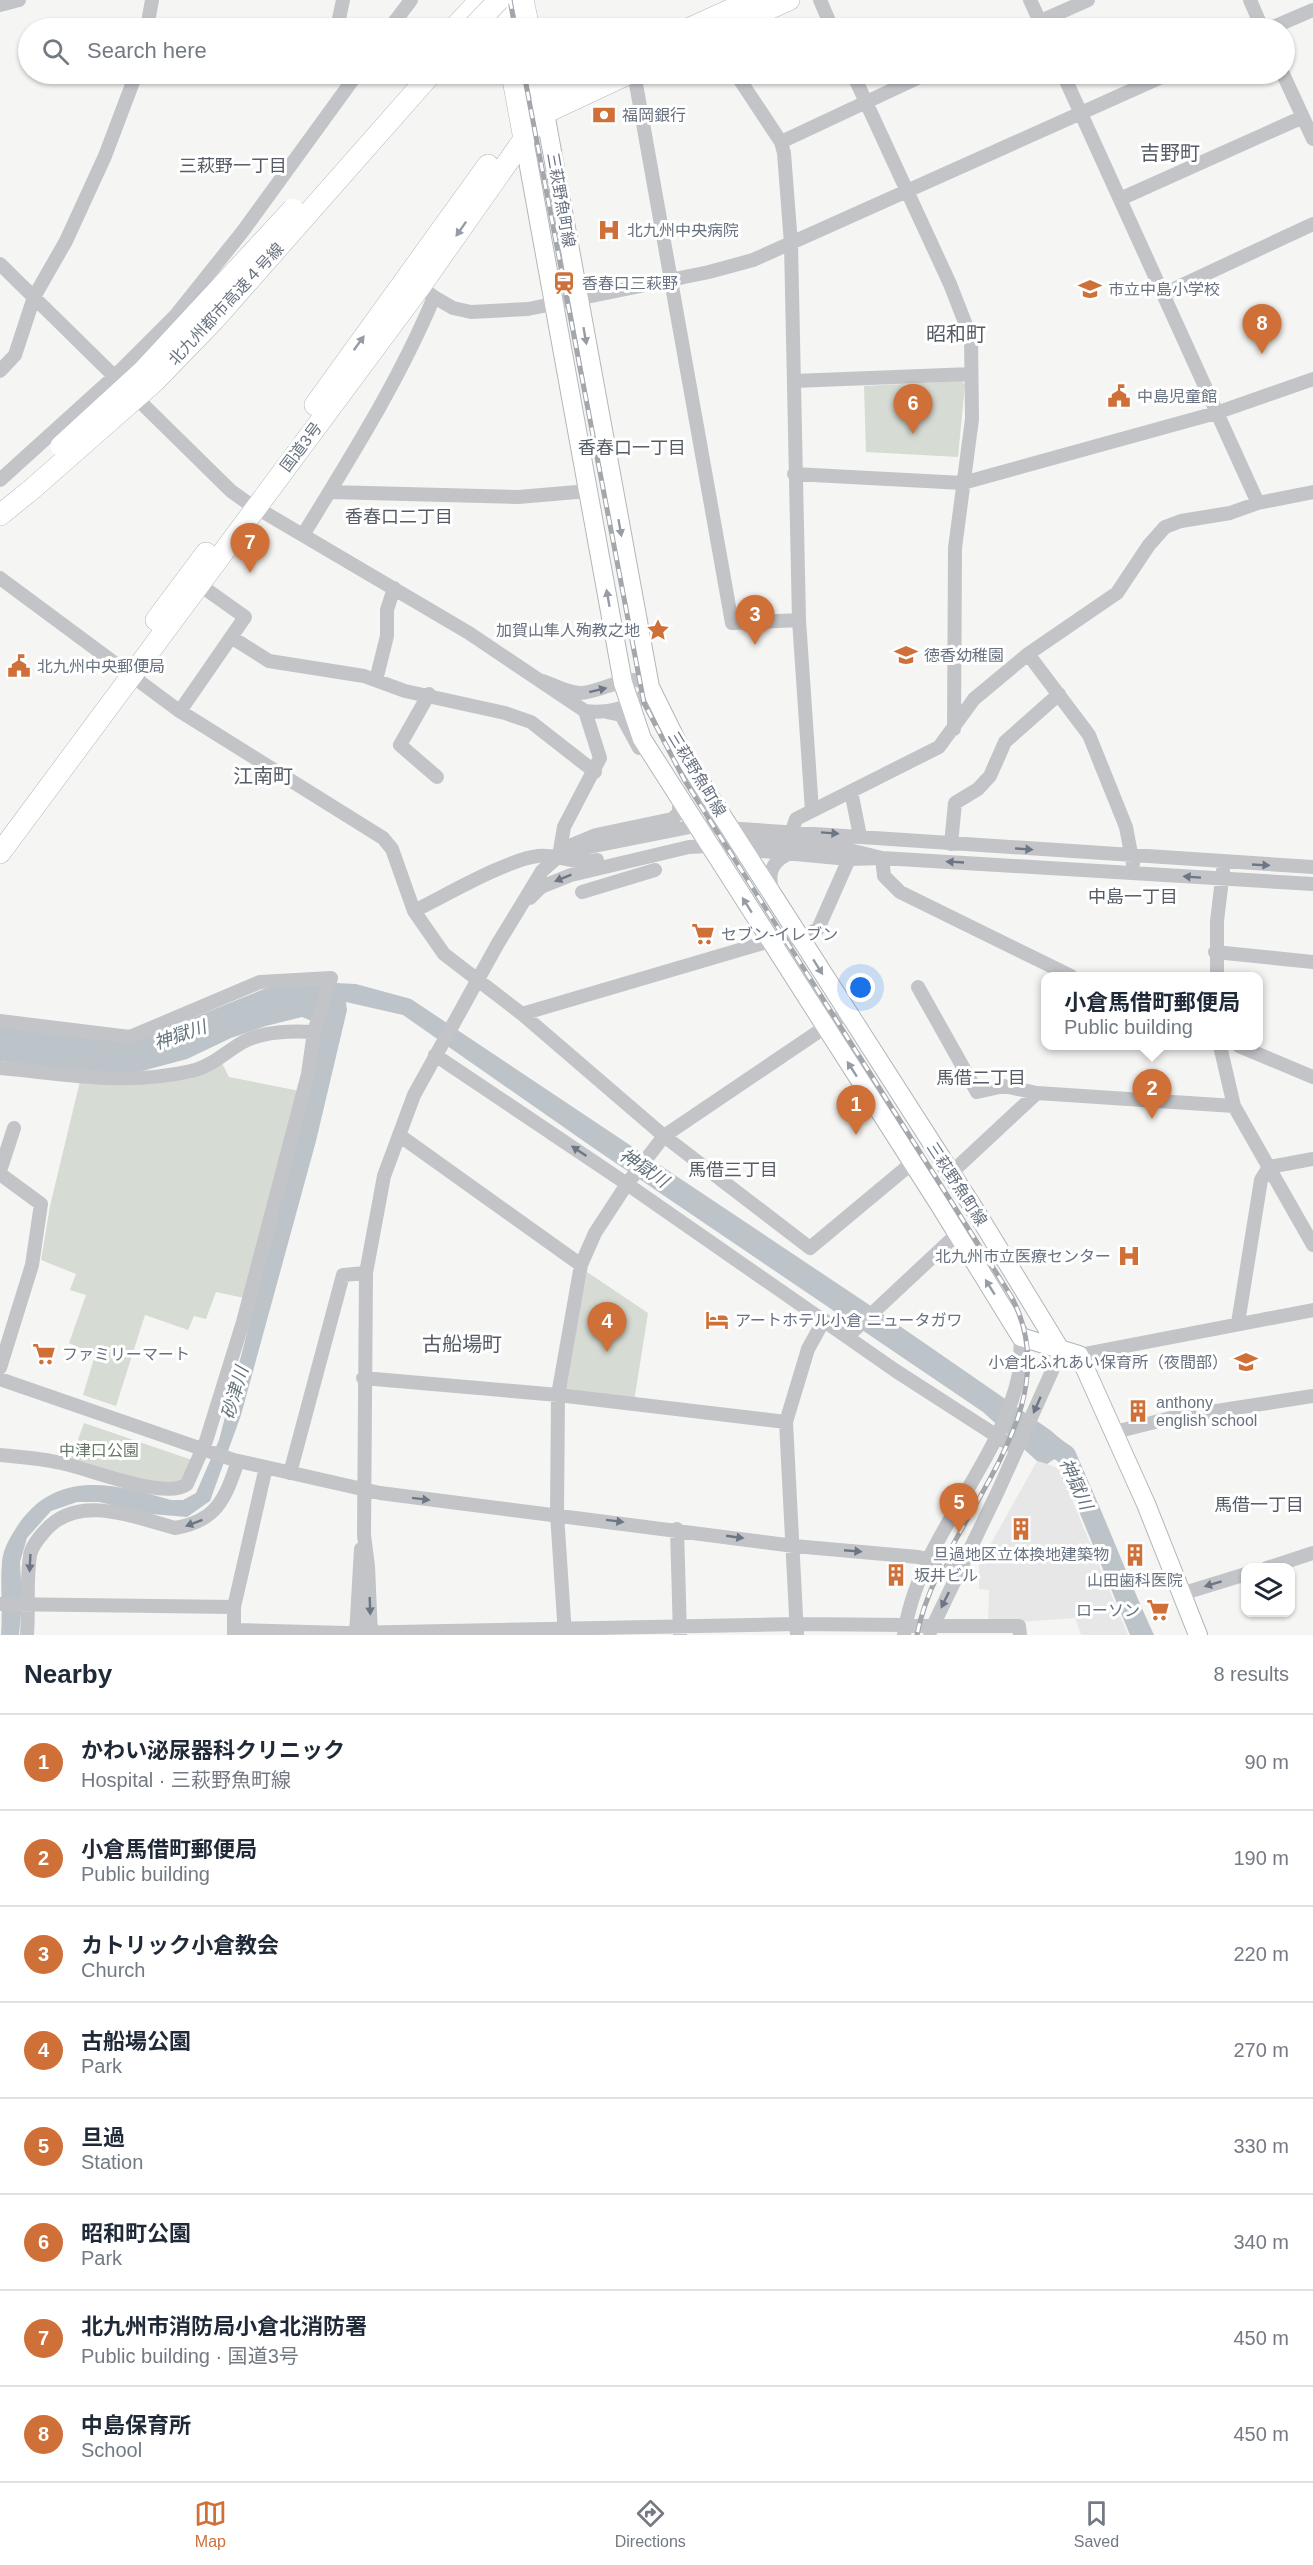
<!DOCTYPE html>
<html lang="en">
<head>
<meta charset="utf-8">
<style>
	body { margin:0; font-family:Helvetica,"Noto Sans JP",sans-serif; background:#f2f2f3; color:#1f2937 }
	.controls { position:absolute; right:18px; bottom:18px; display:grid; overflow:hidden; border-radius:12px; box-shadow:0 2px 4px #0004 }
	.controls button { width:54px; height:54px; display:grid; place-items:center; padding:0; border:0; border-bottom:2px solid #e0e1e3; background:#fff; color:#1f2937; font:30px sans-serif }
	.you { position:absolute; left:861px; top:988px; width:21px; height:21px; margin:-15px; border:4px solid #fff; border-radius:50%; background:#1a73e8; box-shadow:0 0 0 9px #1a73e833 }
	.badge { display:grid; place-items:center; width:39px; height:39px; border-radius:50%; background:#cf7039; color:#fff; font-size:20px; font-weight:700 }
	.pin { position:absolute; translate:-50% -50px; filter:drop-shadow(0 2px 3px #0008) }
	.pin::after { content:''; position:absolute; top:32px; width:21px; height:18px; background:inherit; clip-path:polygon(0 0,100% 0,50% 100%) }
	.popup { position:absolute; left:1041px; top:972px; width:222px; height:78px; box-sizing:border-box; display:grid; place-content:center; border-radius:12px; background:#fff; filter:drop-shadow(0 2px 4px #0005); font-size:20px; white-space:nowrap; color:#747a83 }
	.popup b { font-size:22px; color:#1f2937 }
	.popup::after { content:''; position:absolute; left:50%; top:100%; margin-left:-12px; border:12px solid transparent; border-top-color:#fff }
	.list { margin:0; padding:0; list-style:none }
	h2 { display:flex; justify-content:space-between; align-items:center; height:78px; margin:0; padding:0 24px; font-size:26px }
	h2 small { font-size:20px; font-weight:400; color:#747a83 }
	.list li { display:grid; grid-template-columns:39px 1fr auto; gap:18px; align-items:center; box-sizing:border-box; height:96px; padding:0 24px; border-top:2px solid #e0e1e3 }
	.list b { display:block; font-size:22px; white-space:nowrap }
	.list p { margin:0; font-size:20px; white-space:nowrap; color:#747a83 }
	.list em { font-size:20px; font-style:normal; color:#747a83 }
	.icon { flex:none; width:33px; height:33px; fill:none; stroke:currentColor; stroke-width:2; stroke-linecap:round; stroke-linejoin:round }
	.map { position:relative; flex:none; width:1313px; height:1635px; overflow:hidden }
	.search { position:absolute; background:#fff; box-shadow:0 2px 4px #0004; left:18px; right:18px; top:18px; height:66px; display:flex; align-items:center; gap:15px; box-sizing:border-box; padding:0 21px; border-radius:33px; color:#747a83; font-size:22px }
	.sheet { height:846px; background:#fff }
	nav { display:flex; justify-content:space-around; align-items:center; box-sizing:border-box; height:84px; border-top:2px solid #e0e1e3; background:#fff; font-size:16px; color:#747a83 }
	nav a { display:grid; justify-items:center; gap:3px }
	nav .on { color:#cf7039 }
	.map>svg:first-child { display:block }
</style>
</head>
<body>
<div class="map">
<svg width="1313" height="1635" viewBox="0 0 1313 1635">
	<rect width="100%" height="100%" fill="#f5f6f3"/>
	<!-- built -->
	<path fill="#e6e7e6" d="M1037,1461L1059,1468L1128,1635H1081L1075,1618L1020,1622L988,1621L989,1590L979,1589V1565Z"/>
	<!-- green -->
	<path fill="#d6dcd4" d="M962,381L965,385L958,457L866,452L864,386Z
		M222,1063L229,1077L300,1091L244,1298L216,1292L206,1319L194,1316L188,1330L145,1315L116,1406L83,1395L95,1355L69,1343L86,1295L70,1290L76,1274L41,1260L50,1206L80,1081Z
		M587,1272L648,1313L634,1402L565,1391Z
		M84,1423L195,1461L177,1486L95,1470L70,1461Z"/>
	<!-- water -->
	<path fill="#bcc3c9" d="M296,981L356,984L411,999L865,1302L1050,1430L1071,1448L1047,1464L1037,1461L983,1412L595,1149L403,1015L346,1002L347,1010L316,1141L241,1415L210,1501L187,1517L151,1514L99,1502H77L51,1511L27,1538L20,1562L22,1603L19,1635H1C3,1611 0,1586 2,1562C3,1548 11,1536 18,1525C56,1469 114,1483 171,1500H183L196,1493L219,1440L276,1222L319,1024L302,1017L266,1026L231,1038L187,1059L142,1071L110,1075L0,1061V1023L141,1039L264,989Z
		M1075,1453C1104,1512 1126,1575 1154,1635H1130L1060,1465Z"/>
	<g fill="none" stroke-linecap="round" stroke-linejoin="round">
		<!-- river -->
		<path stroke="#bcc3c9" stroke-width="20" d="M1041,1438L1066,1455L1078,1483"/>
		<!-- major casing -->
		<g stroke="#b3b6ba" stroke-width="20">
			<path id="major" d="M545,113L650,687L685,758L978,1215L1061,1351
				M524,139L623,683L642,739L939,1204L1021,1337L1079,1355L1146,1504L1198,1635"/>
		</g>
		<!-- highway casing -->
		<g stroke="#b4b7ba" stroke-width="22">
			<path id="highway" d="M499,0L504,28
				M523,0L529,28
				M454,28L480,0
				M690,28L752,0
				M726,28L789,0
				M512,74L524,139
				M537,74L545,113
				M541,103L566,85L591,74
				M315,405L488,165
				M0,515L31,490
				M156,620L206,553
				M0,853L420,287L524,139L545,113L628,74"/>
		</g>
		<!-- minor -->
		<path stroke="#c2c4c7" stroke-width="14" d="M820,0L832,28
			M1030,0L1043,28
			M1250,0L1262,28
			M0,5L19,0
			M147,28L152,0
			M337,28L343,0
			M390,28L411,0
			M1025,28L1088,0
			M1271,28L1313,10
			M631,74L636,84L732,623L799,620
			M736,74L781,142L784,153L791,244L799,620L812,811
			M853,74L950,284L971,338L972,419L955,548L954,729
			M1063,74L1258,503
			M1283,74L1313,139
			M781,142L926,74
			M1120,199L1303,117
			M0,264L231,491L245,501L469,633L585,711C605,714 641,707 650,687C634,668 600,694 579,693C566,692 554,685 543,681
			M1163,294L1313,224
			M434,297L453,308L471,312L528,309L709,272L753,260L1168,74
			M0,371L15,355L34,297L66,241L105,156L136,74
			M794,381L971,374
			M794,474L963,483L1216,413L1313,379
			M0,480L115,376L175,316L243,231L357,74
			M329,492L518,497L589,491
			M303,535C350,458 399,381 434,297L427,292
			M0,578L178,710L383,838L392,849L414,911L444,954L522,1014L664,1136L810,1248L912,1163
			M231,637L269,661L364,676L405,691L505,713L531,722L595,772
			M1028,654L1089,735L1126,827L1133,864
			M376,680L387,636V610L394,588
			M429,694L400,745L437,777
			M180,711L245,617L193,580
			M607,712L621,715L639,748
			M851,791L860,836
			M792,831L796,819L939,747L974,699L1028,654L1117,593L1149,545L1165,527L1181,521L1230,513L1258,503L1313,492
			M731,836L837,847L882,858L884,876L900,892L1071,976
			M951,844L955,803L978,789L990,776L1005,742L1059,694
			M572,845L596,835L672,819L679,813V800
			M559,856L564,827L600,758L585,711
			M772,890C768,874 771,863 786,855
			M582,892L655,870
			M530,898L541,887L571,875L689,847L709,846L849,859L882,858L1313,884
			M414,911C443,897 508,859 538,856C559,854 575,865 597,860
			M1215,952L1313,962
			M1217,976V921L1223,871
			M918,987L977,1092L1004,1086L1037,1093
			M522,1014L770,941L800,938L818,929L849,859
			M0,1021L130,1037L260,982L331,978L314,1032L308,1074L243,1322L206,1441L187,1484C166,1501 87,1468 61,1463C41,1458 20,1457 0,1455
			M1220,1046L1234,1106L1313,1245
			M1239,1046L1313,1077
			M435,1055L627,1184L896,1371L1017,1449
			M0,1068C66,1074 126,1086 191,1071C209,1068 227,1051 243,1042C264,1031 291,1031 314,1032
			M399,1135L581,1265
			M0,1171L14,1128
			M951,1173L1037,1093L1234,1106
			M0,1174L41,1204L32,1265L0,1368
			M1238,1323L1261,1180L1269,1167L1313,1159
			M848,1336L957,1234
			M1079,1355L1313,1310
			M363,1378L558,1395L786,1422
			M0,1379L234,1460L380,1493L794,1546L918,1557L961,1567
			M1115,1432L1171,1418L1313,1396
			M290,1473L343,1275L366,1273
			M677,1529L680,1635
			M1267,1568L1313,1553
			M1181,1594L1246,1574
			M0,1604L234,1607
			M234,1630L346,1633L796,1624L1019,1626L1020,1635
			M930,1632L999,1489L1061,1351
			M27,1635C29,1609 26,1581 30,1556C31,1547 38,1539 44,1532C77,1492 133,1517 175,1528C217,1521 225,1499 238,1461
			M234,1635V1607L266,1467
			M356,1635L361,1549
			M371,1635L368,1566L364,1535L366,1273L384,1176L414,1095L497,945L542,871L559,856L579,849L695,826L1313,867
			M565,1635L557,1514L558,1395L581,1265L595,1233L627,1184L664,1136L846,1013
			M797,1635L786,1422L808,1349L824,1320
			M904,1635C917,1540 1000,1466 1019,1374C1021,1362 1020,1349 1021,1337"/>
		<!-- major -->
		<use href="#major" stroke="#fff" stroke-width="18"/>
		<!-- highway -->
		<use href="#highway" stroke="#fff" stroke-width="21"/>
		<!-- rail casing -->
		<g stroke="#a3a7ac" stroke-width="5">
			<path id="rail" d="M510,0L515,28
				M524,74L644,703L685,781L1011,1296C1075,1415 938,1522 917,1635"/>
		</g>
		<!-- rail -->
		<use href="#rail" stroke="#fff" stroke-width="3" stroke-dasharray="9" stroke-linecap="butt"/>
		<!-- highway-bridge casing -->
		<g stroke="#b4b7ba" stroke-width="22" stroke-linecap="butt">
			<path id="highway-bridge" d="M472,28L499,0
				M61,446L144,370L293,209
				M31,490L155,381L215,319L431,74"/>
		</g>
		<!-- highway-bridge -->
		<use href="#highway-bridge" stroke="#fff" stroke-width="21"/>
	</g>
	<!-- one-way arrows -->
	<defs><path id="oneway-solid" d="M-6-.8H1V-3.2L6.5 0L1 3.2V.8H-6Z" transform="scale(1.5)"/></defs>
	<g fill="#959ca6">
		<use href="#oneway-solid" transform="translate(461 229) rotate(125)"/>
		<use href="#oneway-solid" transform="translate(585 336) rotate(80)"/>
		<use href="#oneway-solid" transform="translate(359 343) rotate(-54)"/>
		<use href="#oneway-solid" transform="translate(620 528) rotate(80)"/>
		<use href="#oneway-solid" transform="translate(608 598) rotate(-100)"/>
		<use href="#oneway-solid" transform="translate(747 905) rotate(-122)"/>
		<use href="#oneway-solid" transform="translate(818 967) rotate(58)"/>
		<use href="#oneway-solid" transform="translate(852 1069) rotate(-123)"/>
		<use href="#oneway-solid" transform="translate(990 1287) rotate(-122)"/>
	</g>
	<g fill="#6c7684">
		<use href="#oneway-solid" transform="translate(598 690) rotate(-14)"/>
		<use href="#oneway-solid" transform="translate(830 833) rotate(4)"/>
		<use href="#oneway-solid" transform="translate(1024 849) rotate(4)"/>
		<use href="#oneway-solid" transform="translate(955 862) rotate(-177)"/>
		<use href="#oneway-solid" transform="translate(1261 865) rotate(3)"/>
		<use href="#oneway-solid" transform="translate(1192 877) rotate(-176)"/>
		<use href="#oneway-solid" transform="translate(563 878) rotate(158)"/>
		<use href="#oneway-solid" transform="translate(579 1151) rotate(-146)"/>
		<use href="#oneway-solid" transform="translate(1037 1405) rotate(114)"/>
		<use href="#oneway-solid" transform="translate(421 1499) rotate(7)"/>
		<use href="#oneway-solid" transform="translate(615 1521) rotate(7)"/>
		<use href="#oneway-solid" transform="translate(194 1523) rotate(159)"/>
		<use href="#oneway-solid" transform="translate(735 1537) rotate(8)"/>
		<use href="#oneway-solid" transform="translate(853 1551) rotate(5)"/>
		<use href="#oneway-solid" transform="translate(30 1563) rotate(93)"/>
		<use href="#oneway-solid" transform="translate(1213 1584) rotate(163)"/>
		<use href="#oneway-solid" transform="translate(945 1600) rotate(116)"/>
		<use href="#oneway-solid" transform="translate(370 1606) rotate(88)"/>
	</g>
	<!-- icons -->
	<defs>
		<g id="bank-bare" transform="scale(1.8)"><path d="M-6-4H6V4H-6ZM0-2.3a2.3 2.3 0 1 0 0 4.6a2.3 2.3 0 1 0 0-4.6Z" fill="#cf7039" stroke="#fff" stroke-width="2.5" paint-order="stroke"/></g>
		<g id="hospital-bare" transform="scale(1.8)"><path d="M-5-5h3v3.5h4V-5h3V5h-3V1.5h-4V5h-3Z" fill="#cf7039" stroke="#fff" stroke-width="2.5" paint-order="stroke"/></g>
		<g id="station-bare" transform="scale(1.8)"><path d="M-3-6H3Q5-6 5-4V2Q5 4 3 4L4.5 6H3L1.5 4h-3L-3 6H-4.5L-3 4Q-5 4-5 2V-4Q-5-6-3-6ZM-3.5-4v3h7v-3ZM-3.5 1v1.5H-2V1ZM2 1v1.5H3.5V1Z" fill="#cf7039" stroke="#fff" stroke-width="2.5" paint-order="stroke"/></g>
		<g id="school-bare" transform="scale(1.8)"><path d="M0-5L7-2L0 1L-7-2ZM-4 1L0 2.5L4 1V4Q0 6-4 4Z" fill="#cf7039" stroke="#fff" stroke-width="2.5" paint-order="stroke"/></g>
		<g id="civic-bare" transform="scale(1.8)"><path d="M-.6-6.5H3V-4.5H.6V-3L4-1V1h2V6H-6V1h2V-1L-.6-3ZM-1.2 2.5V6h2.4V2.5Z" fill="#cf7039" stroke="#fff" stroke-width="2.5" paint-order="stroke"/></g>
		<g id="sight-bare" transform="scale(1.8)"><path d="M0-6L1.8-2.2L6-1.7L2.9 1.2L3.7 5.4L0 3.3L-3.7 5.4L-2.9 1.2L-6-1.7L-1.8-2.2Z" fill="#cf7039" stroke="#fff" stroke-width="2.5" paint-order="stroke"/></g>
		<g id="supermarket-bare" transform="scale(1.8)"><path d="M-6-5.5h2.5l.6 2H6L4.5 2H-2.5L-4.4-4H-6ZM-1.5 3.2a1.3 1.3 0 1 0 .1 0ZM3 3.2a1.3 1.3 0 1 0 .1 0Z" fill="#cf7039" stroke="#fff" stroke-width="2.5" paint-order="stroke"/></g>
		<g id="hotel-bare" transform="scale(1.8)"><path d="M-6-4.5h1.5V1H6V5H4.5V3h-9V5H-6ZM-4 0a1.8 1.8 0 1 1 3.6 0ZM.5 0V-2.5h3Q6-2.5 6 0Z" fill="#cf7039" stroke="#fff" stroke-width="2.5" paint-order="stroke"/></g>
		<g id="building-bare" transform="scale(1.8)"><path d="M-4-6H4V6H1V3H-1V6H-4ZM-2.5-4.3h1.7v1.8h-1.7ZM.8-4.3h1.7v1.8H.8ZM-2.5-1h1.7V.8h-1.7ZM.8-1h1.7V.8H.8Z" fill="#cf7039" stroke="#fff" stroke-width="2.5" paint-order="stroke"/></g>
	</defs>
	<g fill-rule="evenodd">
		<use href="#bank-bare" x="604" y="115"/>
		<use href="#hospital-bare" x="609" y="230"/>
		<use href="#station-bare" x="564" y="283"/>
		<use href="#school-bare" x="1090" y="289"/>
		<use href="#civic-bare" x="1119" y="396"/>
		<use href="#sight-bare" x="658" y="630"/>
		<use href="#school-bare" x="906" y="655"/>
		<use href="#civic-bare" x="19" y="666"/>
		<use href="#supermarket-bare" x="703" y="934"/>
		<use href="#hospital-bare" x="1129" y="1256"/>
		<use href="#hotel-bare" x="717" y="1320"/>
		<use href="#supermarket-bare" x="44" y="1354"/>
		<use href="#school-bare" x="1246" y="1362"/>
		<use href="#building-bare" x="1138" y="1411"/>
		<use href="#building-bare" x="1021" y="1529"/>
		<use href="#building-bare" x="1135" y="1555"/>
		<use href="#building-bare" x="896" y="1575"/>
		<use href="#supermarket-bare" x="1158" y="1610"/>
	</g>
	<g text-anchor="middle" dominant-baseline="central" stroke-width="6" stroke-linejoin="round" paint-order="stroke">
		<!-- poi labels -->
		<g font-size="16" fill="#687280" stroke="#fff" text-anchor="start">
			<text x="622" y="115">福岡銀行</text>
			<text x="627" y="230">北九州中央病院</text>
			<text x="582" y="283">香春口三萩野</text>
			<text x="1108" y="289">市立中島小学校</text>
			<text x="1137" y="396">中島児童館</text>
			<text x="640" y="630" text-anchor="end">加賀山隼人殉教之地</text>
			<text x="924" y="655">徳香幼稚園</text>
			<text x="37" y="666">北九州中央郵便局</text>
			<text x="721" y="934">セブン-イレブン</text>
			<text x="1111" y="1256" text-anchor="end">北九州市立医療センター</text>
			<text x="735" y="1320">アートホテル小倉 ニュータガワ</text>
			<text x="62" y="1354">ファミリーマート</text>
			<text x="1228" y="1362" text-anchor="end">小倉北ふれあい保育所（夜間部）</text>
			<text x="1156" y="1402">anthony<tspan x="1156" dy="18">english school</tspan></text>
			<text x="1021" y="1554" text-anchor="middle">旦過地区立体換地建築物</text>
			<text x="914" y="1575">坂井ビル</text>
			<text x="1135" y="1580" text-anchor="middle">山田歯科医院</text>
			<text x="1140" y="1610" text-anchor="end">ローソン</text>
		</g>
		<!-- street labels -->
		<g font-size="16" fill="#687280" stroke="#fff">
			<text transform="translate(561 200) rotate(80)">三萩野魚町線</text>
			<text transform="translate(226 304) rotate(-47)">北九州都市高速４号線</text>
			<text transform="translate(301 447) rotate(-53)">国道3号</text>
			<text transform="translate(697 774) rotate(59)">三萩野魚町線</text>
			<text transform="translate(957 1184) rotate(57)">三萩野魚町線</text>
		</g>
		<!-- park labels -->
		<g font-size="16" fill="#677866" stroke="#fff">
			<text x="99" y="1450">中津口公園</text>
		</g>
		<!-- neighbourhood labels -->
		<g font-size="18" fill="#555c66" stroke="#fff">
			<text x="233" y="166">三萩野一丁目</text>
			<text x="632" y="448">香春口一丁目</text>
			<text x="399" y="517">香春口二丁目</text>
			<text x="1133" y="897">中島一丁目</text>
			<text x="981" y="1078">馬借二丁目</text>
			<text x="733" y="1170">馬借三丁目</text>
			<text x="1259" y="1505">馬借一丁目</text>
		</g>
		<!-- water labels -->
		<g font-size="18" font-style="italic" fill="#64737d" stroke="#fff">
			<text transform="translate(180 1035) rotate(-19)">神獄川</text>
			<text transform="translate(644 1168) rotate(34)">神獄川</text>
			<text transform="translate(235 1393) rotate(-74)">砂津川</text>
			<text transform="translate(1076 1484) rotate(65)">神獄川</text>
		</g>
		<!-- quarter labels -->
		<g font-size="20" fill="#555c66" stroke="#fff">
			<text x="1170" y="153">吉野町</text>
			<text x="956" y="334">昭和町</text>
			<text x="263" y="776">江南町</text>
			<text x="462" y="1344">古船場町</text>
		</g>
	</g>
</svg>
<div class="controls">
<button><svg class="icon" aria-label="layers" viewBox="0 0 24 24"><path d="M12 4l9 5-9 5-9-5zM3 14l9 5 9-5"/></svg></button>
</div>
<div class="you"></div>
<div class="pin badge" style="left:856px;top:1135px">1</div>
<div class="pin badge" style="left:1152px;top:1119px">2</div>
<div class="popup"><b>小倉馬借町郵便局</b>Public building</div>
<div class="pin badge" style="left:755px;top:645px">3</div>
<div class="pin badge" style="left:607px;top:1352px">4</div>
<div class="pin badge" style="left:959px;top:1533px">5</div>
<div class="pin badge" style="left:913px;top:434px">6</div>
<div class="pin badge" style="left:250px;top:573px">7</div>
<div class="pin badge" style="left:1262px;top:354px">8</div>
<div class="search"><svg class="icon" aria-label="search" viewBox="0 0 24 24"><circle cx="10" cy="10" r="6"/><path d="M15 15l6 6"/></svg>Search here</div>
</div>
<section class="sheet">
<h2>Nearby<small>8 results</small></h2>
<ul class="list">
<li><span class="badge">1</span><div><b>かわい泌尿器科クリニック</b><p>Hospital · 三萩野魚町線</p></div><em>90 m</em></li>
<li><span class="badge">2</span><div><b>小倉馬借町郵便局</b><p>Public building</p></div><em>190 m</em></li>
<li><span class="badge">3</span><div><b>カトリック小倉教会</b><p>Church</p></div><em>220 m</em></li>
<li><span class="badge">4</span><div><b>古船場公園</b><p>Park</p></div><em>270 m</em></li>
<li><span class="badge">5</span><div><b>旦過</b><p>Station</p></div><em>330 m</em></li>
<li><span class="badge">6</span><div><b>昭和町公園</b><p>Park</p></div><em>340 m</em></li>
<li><span class="badge">7</span><div><b>北九州市消防局小倉北消防署</b><p>Public building · 国道3号</p></div><em>450 m</em></li>
<li><span class="badge">8</span><div><b>中島保育所</b><p>School</p></div><em>450 m</em></li>
</ul>
</section>
<nav>
<a class="on"><svg class="icon" aria-label="map" viewBox="0 0 24 24"><path d="M3 6l6-2 6 2 6-2v14l-6 2-6-2-6 2zM9 4v14M15 6v14"/></svg>Map</a>
<a><svg class="icon" aria-label="directions" viewBox="0 0 24 24"><path d="M12 3l9 9-9 9-9-9zM9 14v-3h6M13 9l2 2-2 2"/></svg>Directions</a>
<a><svg class="icon" aria-label="saved" viewBox="0 0 24 24"><path d="M7 4h10v16l-5-4-5 4z"/></svg>Saved</a>
</nav>
</body>
</html>
